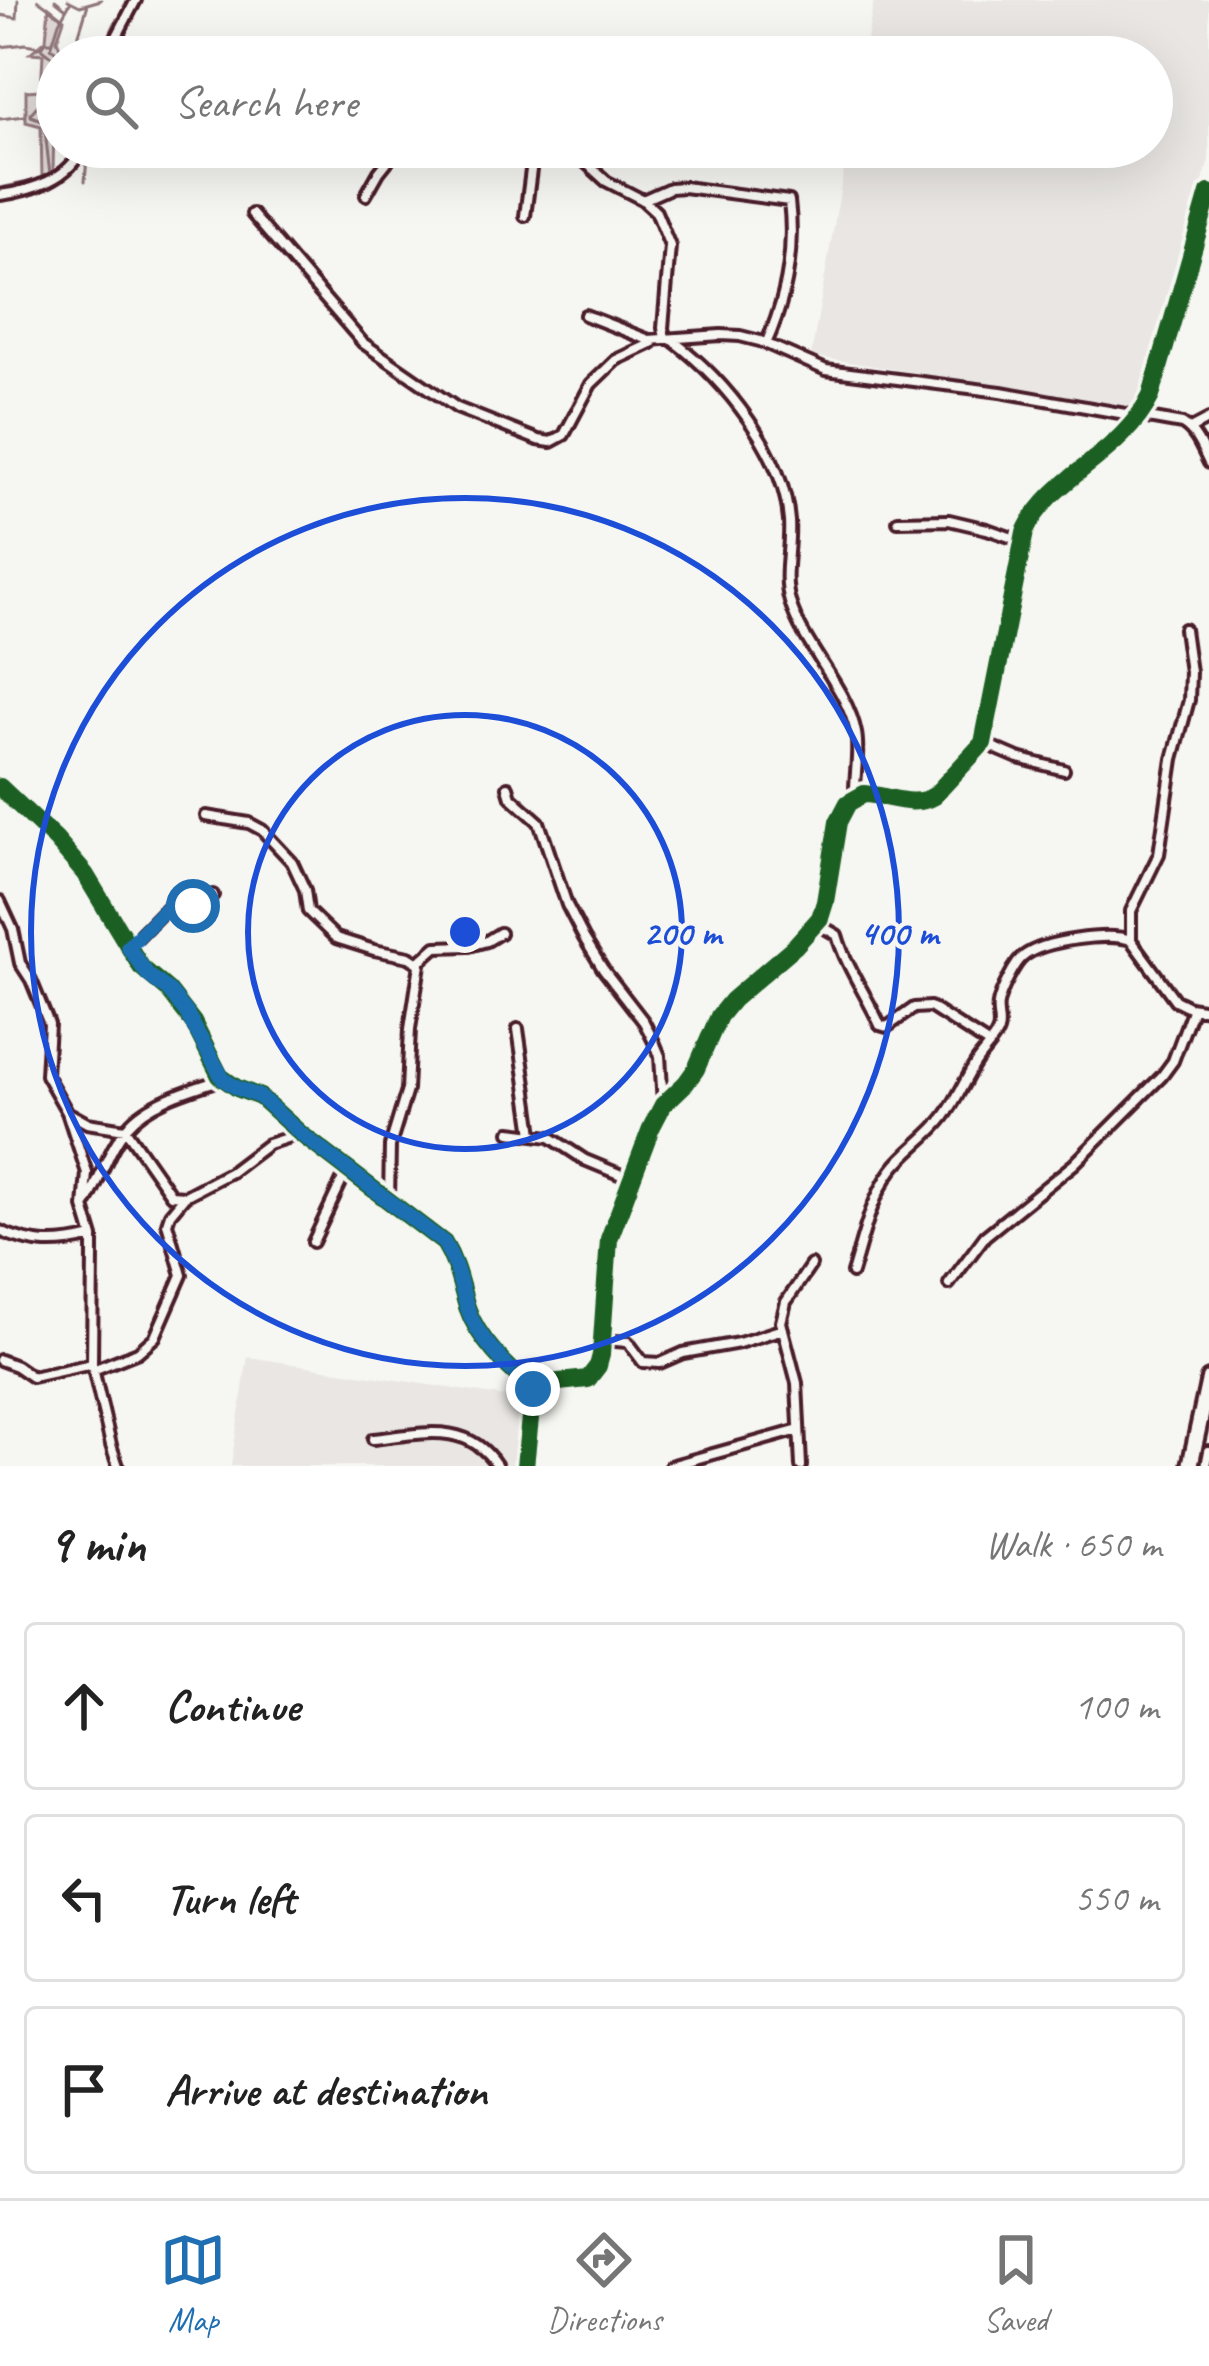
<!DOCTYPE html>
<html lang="en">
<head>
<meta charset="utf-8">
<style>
	body { margin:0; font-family:Caveat,sans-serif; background:#f2f2f2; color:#222 }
	.stop { position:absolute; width:36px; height:36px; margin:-27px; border:9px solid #1f6fb2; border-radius:50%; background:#fff }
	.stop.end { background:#1f6fb2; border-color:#fff; box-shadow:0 3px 12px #0008 }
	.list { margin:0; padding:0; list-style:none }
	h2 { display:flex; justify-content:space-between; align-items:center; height:156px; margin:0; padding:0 48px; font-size:51px }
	h2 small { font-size:39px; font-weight:400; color:#767676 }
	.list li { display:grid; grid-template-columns:78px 1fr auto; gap:36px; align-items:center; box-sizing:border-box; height:168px; margin:0 24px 24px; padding:0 24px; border:3px solid #e0e0e0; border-radius:12px }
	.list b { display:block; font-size:45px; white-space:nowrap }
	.list em { font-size:39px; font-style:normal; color:#767676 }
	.icon { flex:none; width:66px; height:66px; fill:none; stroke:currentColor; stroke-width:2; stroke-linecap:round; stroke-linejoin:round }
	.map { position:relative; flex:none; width:1209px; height:1466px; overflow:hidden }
	.search { position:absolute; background:#fff; box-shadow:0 12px 48px #0002; left:36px; right:36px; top:36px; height:132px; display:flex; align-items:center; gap:30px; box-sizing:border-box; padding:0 42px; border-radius:66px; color:#767676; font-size:45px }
	.sheet { height:732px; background:#fff }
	nav { display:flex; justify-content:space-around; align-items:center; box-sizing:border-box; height:168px; border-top:3px solid #e0e0e0; background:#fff; font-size:33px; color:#767676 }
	nav a { display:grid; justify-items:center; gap:6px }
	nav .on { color:#1f6fb2 }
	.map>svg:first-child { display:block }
</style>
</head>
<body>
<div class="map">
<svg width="1209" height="1466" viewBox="0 0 1209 1466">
	<rect width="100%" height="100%" fill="#f6f6f2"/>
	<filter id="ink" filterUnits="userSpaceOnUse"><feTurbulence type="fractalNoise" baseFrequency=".00833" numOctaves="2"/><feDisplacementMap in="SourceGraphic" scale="24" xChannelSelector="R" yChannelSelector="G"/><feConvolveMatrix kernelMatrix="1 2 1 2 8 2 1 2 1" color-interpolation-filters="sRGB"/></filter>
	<g filter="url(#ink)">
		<!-- built -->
		<path fill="#e9e6e3" d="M874,0H1209V160L1139,408L811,356L848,147H1152V57H864Z
			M248,1357L519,1399L515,1466H231Z"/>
		<!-- green -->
		<path fill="#ddd6d5" stroke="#947a80" stroke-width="3" d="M49,7L64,19L57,40L64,57H57V104H52L47,114L54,119L53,175L38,185L0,193V188L42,179L41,126L26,122V91L41,90L43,54L30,53L46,40Z"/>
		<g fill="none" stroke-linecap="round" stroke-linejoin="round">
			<!-- stream -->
			<path stroke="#8e747a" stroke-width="3" d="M38,0L60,16
				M55,0L65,8
				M68,0L80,6L101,0
				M124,6L128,0
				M0,15L17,18L18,0
				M0,47L26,44L41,47L46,42H51
				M42,49L57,61
				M63,57L51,48L59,22L70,3
				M72,57L88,4
				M99,57L117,19
				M0,119L25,116
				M46,121L57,122
				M50,175L44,121L31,116V113L57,83
				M53,175L69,163L75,147
				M85,181L88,147
				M0,190L16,188"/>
			<!-- street casing -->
			<g stroke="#4a1f2b" stroke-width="16">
				<path id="street" d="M628,40V57
					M106,57L136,0
					M569,147L606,181L643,200L656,212L670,246L663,328L665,338
					M0,195C30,191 71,179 82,147
					M366,195L379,172L399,147
					M643,200L670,188L684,187L789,201C795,250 786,299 766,344
					M252,214L363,343L457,408L538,440L551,442L564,435L591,384L616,360L652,343
					M525,216L534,147
					M585,315L649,340L721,335L740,336L760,341L826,370L1001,392L1182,424C1196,432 1202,449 1209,463
					M672,340C725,380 784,452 789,521C791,548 782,575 790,602C804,648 847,687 856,733C860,753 854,777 855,797
					M1190,429L1209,419
					M898,521L949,520L987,529L1021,541
					M983,743L1018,758L1064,770
					M0,787L56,840L85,874L141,967L168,990L193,1022L220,1076L237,1088L260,1097L301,1134L444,1243C457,1264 460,1284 467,1307C478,1340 507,1367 533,1389
					M508,787L511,797L539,822L567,905L584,938L603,969L644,1022L655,1044L660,1056L663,1104
					M206,816L249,823L262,830L292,862L305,890L308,911L336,938L374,950L409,957L420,964L410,1029L407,1090L390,1146L389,1199
					M0,901L13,929L20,963L31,980L49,1024L46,1075L67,1112L87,1173L84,1207L93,1237V1253L92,1364L111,1445L118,1466
					M816,923L837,935C846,967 866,994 880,1025L887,1027L914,1008L930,1007L988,1044
					M1131,940V911L1159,854L1173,759L1189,700L1190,672L1184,629
					M128,947L176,898H181L191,906L213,895
					M419,962L436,947L469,946L487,941L500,933
					M518,1029L533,1134
					M69,1113L87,1123L125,1129L171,1195L184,1196
					M510,1132L550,1137L585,1160L631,1179
					M86,1204C101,1179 108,1149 128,1126C149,1101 192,1089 223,1079
					M0,1231C34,1246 57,1246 93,1237
					M313,1242L347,1170
					M852,1273C863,1238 870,1200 892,1170C907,1150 929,1137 944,1117C957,1100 965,1079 977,1061C983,1052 995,1041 998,1031C1001,1023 996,1013 998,1004C1000,993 1015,962 1024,956C1043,941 1108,932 1131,940L1175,1000L1189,1007L1209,1010
					M949,1284L985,1236L1074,1164L1162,1076L1173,1061L1193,1008
					M603,1340L628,1342L643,1362L660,1363L683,1353L739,1343L783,1329
					M0,1360L16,1366L32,1377L92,1364
					M93,1370L138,1352L155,1337L182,1275L167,1223L170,1214L185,1196L231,1172L268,1144L299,1134
					M373,1439C420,1434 468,1420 497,1466
					M525,1466L533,1389L539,1384L588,1379L598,1366L601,1355L609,1239L651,1128L663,1105L686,1083L696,1069L719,1016L732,1000L795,946L820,918L825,902L838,822L848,803L864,794C888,795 912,809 934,796L983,743L1025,532C1049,478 1122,455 1151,396L1209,193
					M670,1466L799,1430
					M801,1466L797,1383L781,1322L786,1302L811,1265
					M1206,1466L1209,1451"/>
			</g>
			<!-- highway casing -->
			<g stroke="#4a1f2b" stroke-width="22">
				<path id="highway" d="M1190,1466L1209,1379"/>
			</g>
			<!-- street -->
			<use href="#street" stroke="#f6f6f2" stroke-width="8"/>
			<!-- highway -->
			<use href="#highway" stroke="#f6f6f2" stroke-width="14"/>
			<!-- cycleway casing -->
			<g stroke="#f6f6f2" stroke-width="26">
				<path id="cycleway" d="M0,787L56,840L85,874L141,967L168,990L193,1022L220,1076L237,1088L260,1097L301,1134L444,1243C457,1264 460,1284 467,1307C478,1340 507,1367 533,1389
					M525,1466L533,1389L539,1384L588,1379L598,1366L601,1355L609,1239L651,1128L663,1105L686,1083L696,1069L719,1016L732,1000L795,946L820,918L825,902L838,822L848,803L864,794C888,795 912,809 934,796L983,743L1025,532C1049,478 1122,455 1151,396L1209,193"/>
			</g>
			<!-- cycleway -->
			<use href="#cycleway" stroke="#1b5e20" stroke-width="18"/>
		</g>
	</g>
	<g fill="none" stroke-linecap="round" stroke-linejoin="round" filter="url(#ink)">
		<!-- route -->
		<path stroke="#1f6fb2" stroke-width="15" d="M193,906L182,898H176L128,947L148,975L168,990L186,1012L223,1079L237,1088L260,1097L301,1134L444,1243C457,1264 460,1284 467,1307C478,1340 507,1367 533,1389"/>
	</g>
	<!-- distance rings -->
	<g fill="none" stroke="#1d4ed8" stroke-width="6">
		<circle cx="465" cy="932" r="217"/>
		<circle cx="465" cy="932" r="434"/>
	</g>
	<circle cx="465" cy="932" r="18" fill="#1d4ed8" stroke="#f6f6f2" stroke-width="6"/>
	<g font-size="36" text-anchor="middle" font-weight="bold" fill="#1d4ed8" stroke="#f6f6f2" stroke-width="9" stroke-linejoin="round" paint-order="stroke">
		<text x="682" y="945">200 m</text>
		<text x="899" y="945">400 m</text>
	</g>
</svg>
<div class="stop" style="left:193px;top:906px"></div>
<div class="stop end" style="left:533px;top:1389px"></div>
<div class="search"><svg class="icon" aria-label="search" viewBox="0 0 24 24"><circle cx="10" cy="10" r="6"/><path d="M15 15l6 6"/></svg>Search here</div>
</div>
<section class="sheet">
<h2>9 min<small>Walk · 650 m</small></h2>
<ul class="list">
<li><svg class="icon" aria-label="ahead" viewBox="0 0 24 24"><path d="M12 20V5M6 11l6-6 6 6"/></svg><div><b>Continue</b></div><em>100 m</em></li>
<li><svg class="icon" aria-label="left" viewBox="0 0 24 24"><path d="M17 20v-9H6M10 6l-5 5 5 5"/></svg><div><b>Turn left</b></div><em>550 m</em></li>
<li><svg class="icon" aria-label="arrive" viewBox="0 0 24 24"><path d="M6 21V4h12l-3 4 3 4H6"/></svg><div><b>Arrive at destination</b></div></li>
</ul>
</section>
<nav>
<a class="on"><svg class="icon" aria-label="map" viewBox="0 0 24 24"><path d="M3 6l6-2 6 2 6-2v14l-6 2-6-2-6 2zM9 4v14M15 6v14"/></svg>Map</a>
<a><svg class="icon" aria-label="directions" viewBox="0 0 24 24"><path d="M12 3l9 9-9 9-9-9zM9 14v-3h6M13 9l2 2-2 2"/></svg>Directions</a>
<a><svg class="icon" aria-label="saved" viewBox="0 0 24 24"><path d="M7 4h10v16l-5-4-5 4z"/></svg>Saved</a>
</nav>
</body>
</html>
